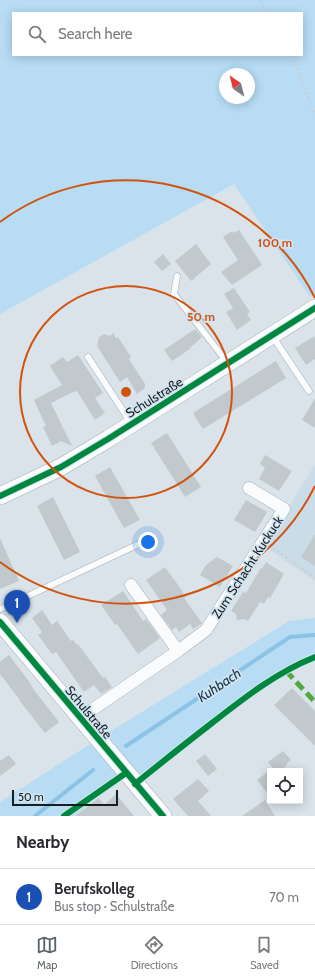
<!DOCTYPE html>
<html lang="en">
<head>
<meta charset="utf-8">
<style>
	body { margin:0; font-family:Cabin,sans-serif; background:#f2f2f3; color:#2b2b33 }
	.controls { position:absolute; right:12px; bottom:12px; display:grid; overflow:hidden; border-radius:0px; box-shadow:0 2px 10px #0003 }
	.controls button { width:36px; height:36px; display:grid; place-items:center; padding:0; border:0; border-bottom:1px solid #e1e1e2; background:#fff; color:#2b2b33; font:20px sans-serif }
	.compass { position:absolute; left:219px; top:68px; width:36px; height:36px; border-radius:50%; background:#fff; box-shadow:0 2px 10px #0003; rotate:325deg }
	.scale { position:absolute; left:12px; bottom:10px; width:106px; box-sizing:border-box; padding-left:4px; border:2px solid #171d21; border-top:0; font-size:11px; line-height:14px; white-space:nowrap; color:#171d21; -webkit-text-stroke:3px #d2e4f0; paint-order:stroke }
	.you { position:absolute; left:148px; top:542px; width:14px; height:14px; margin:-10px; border:3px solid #fff; border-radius:50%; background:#1a73e8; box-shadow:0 0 0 6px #1a73e833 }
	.badge { display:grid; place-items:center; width:26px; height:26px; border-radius:50%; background:#5b6267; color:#fff; font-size:13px; font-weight:700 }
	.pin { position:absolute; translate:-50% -33px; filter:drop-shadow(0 1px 2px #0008) }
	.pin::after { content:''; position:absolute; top:21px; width:14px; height:12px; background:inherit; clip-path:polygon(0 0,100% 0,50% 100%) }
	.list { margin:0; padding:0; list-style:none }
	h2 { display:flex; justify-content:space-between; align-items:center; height:52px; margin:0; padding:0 16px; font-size:17px }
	h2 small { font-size:13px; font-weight:400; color:#7c7c81 }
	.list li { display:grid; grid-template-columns:26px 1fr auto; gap:12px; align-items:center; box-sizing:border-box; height:56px; padding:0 16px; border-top:1px solid #e1e1e2 }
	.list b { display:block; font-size:15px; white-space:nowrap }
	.list p { margin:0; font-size:13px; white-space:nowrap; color:#7c7c81 }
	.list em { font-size:13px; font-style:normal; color:#7c7c81 }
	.icon { flex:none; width:22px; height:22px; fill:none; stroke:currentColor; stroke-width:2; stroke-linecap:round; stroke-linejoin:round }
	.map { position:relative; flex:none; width:315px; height:816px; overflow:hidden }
	.search { position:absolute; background:#fff; box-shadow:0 2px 10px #0003; left:12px; right:12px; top:12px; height:44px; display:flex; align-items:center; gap:10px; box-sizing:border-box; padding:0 14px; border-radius:0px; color:#7c7c81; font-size:15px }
	.sheet { height:108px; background:#fff }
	nav { display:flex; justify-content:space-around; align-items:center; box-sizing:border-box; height:56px; border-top:1px solid #e1e1e2; background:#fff; font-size:11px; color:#7c7c81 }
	nav a { display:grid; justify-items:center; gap:2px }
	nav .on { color:#5b6267 }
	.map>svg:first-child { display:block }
</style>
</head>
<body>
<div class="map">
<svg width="315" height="816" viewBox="0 0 315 816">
	<rect width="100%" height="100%" fill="#d9e3e9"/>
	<!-- built -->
	<path fill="#cadce8" d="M315,464V581L265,547Z"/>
	<!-- green -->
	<path fill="#b7dcf4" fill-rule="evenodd" d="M0,0H315V293L310,297L234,184L0,314ZM13,13H302V55H13ZM225,74H249V98H225Z
		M315,618V659L290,670L128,783L123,777L74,816H0V802L95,741L289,621Z"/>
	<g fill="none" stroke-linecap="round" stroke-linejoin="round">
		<!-- stream -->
		<path stroke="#8bc3e6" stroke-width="4" d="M126,746L290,637L315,635
			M35,816L93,770"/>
	</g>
	<!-- building -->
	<path fill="#c1c9cd" d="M239,230L262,265L232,285L221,272L238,260L223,237L232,231L234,233Z
		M196,244L211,264L191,281L175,261Z
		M163,254L171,264L162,271L154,262Z
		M234,288L250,312L247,314L251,320L237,330L226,312L233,308L224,294Z
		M195,329L202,337L190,348V349L172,361L164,350Z
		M113,333L116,338L118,337L131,357L129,359L145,384V388L137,394L127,377L120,382L97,346L99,337L104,334L110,336Z
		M315,336V359L306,365L295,348Z
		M78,355L103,393L95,398L105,413L95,420L77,391L75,392V391L51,403L72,446L61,441L52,446L43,427L46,426L38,409L41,407L38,409L34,400L62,385L50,366L63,357L67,362Z
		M276,361L286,378L203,429L193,413Z
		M315,398V428L302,420Z
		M167,433L201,487L185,497L151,443Z
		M265,455L292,471L279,491L259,479L265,468L260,464Z
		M110,467L140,520L124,528L95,476Z
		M53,497L80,552L64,560L37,506Z
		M246,500L267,512L255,532L234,520Z
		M315,534V566L301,557Z
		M0,538L19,581L0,589Z
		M217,557L233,566L220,587L200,575L206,565Z
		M266,562L284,574L270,598L268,597L264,604L260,602L248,621L244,619L237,620L236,614L231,611L243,592L246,593L261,568L262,569Z
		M165,567L183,592H182L186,597L184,598L202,623L193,629L190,624L179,632L176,627L172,630L161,615L167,610L146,580Z
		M123,591L143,621L146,619L160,638L138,654L117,624L115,625L101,605Z
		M42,610L52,625L57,621L71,641L73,640L77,645L78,644L103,678L105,677L112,687L101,694L94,685L84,692L56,652L52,654L38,635L42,632L32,618Z
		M9,655L28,680L34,690L59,722L45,733L19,700H20L0,674V662Z
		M292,688L315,711V746L274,705Z
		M283,751L291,760L286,764L287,765L279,771H275L268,762Z
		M205,754L217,769L208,776L196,761Z
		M9,755L16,764L0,776V761Z
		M270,770V797L257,780Z
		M198,779L209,791L198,801L211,816H188L173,799Z
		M116,794L134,816H75L99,798L104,805Z
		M265,800L275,816H242Z"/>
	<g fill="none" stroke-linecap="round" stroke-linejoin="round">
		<!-- service casing -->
		<g stroke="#a5adb1" stroke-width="7">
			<path id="service" d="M177,276L174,294L227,362
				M273,337L309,391
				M88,357L131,423
				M0,609L141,543"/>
		</g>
		<!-- minor casing -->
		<g stroke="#a5adb1" stroke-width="13">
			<path id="minor" d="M131,585L178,651
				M80,718L178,651L206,630L284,509L249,488"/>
		</g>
		<!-- secondary casing -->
		<g stroke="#a5adb1" stroke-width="18">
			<path id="secondary" d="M0,496L61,467L108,439L315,308
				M0,622L163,816"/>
		</g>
		<!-- path -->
		<path stroke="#cbced0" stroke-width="2.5" stroke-dasharray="2 3" stroke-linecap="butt" d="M260,0L266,13
			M291,55L293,58L315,115
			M273,548L315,578"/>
		<!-- service -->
		<use href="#service" stroke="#f9fbfc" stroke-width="6"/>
		<!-- minor -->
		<use href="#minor" stroke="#f9fbfc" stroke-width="12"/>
		<!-- secondary -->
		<use href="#secondary" stroke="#f9fbfc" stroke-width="17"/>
		<!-- quiet -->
		<path stroke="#52a943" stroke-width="5" stroke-dasharray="10 5" stroke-linecap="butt" d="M286,671L315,702"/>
		<!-- cycleway casing -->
		<g stroke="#d2e4f0" stroke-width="8">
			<path id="cycleway" d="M0,496L61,467L108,439L315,308
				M0,622L163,816
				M135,784C161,763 186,743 212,723C244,698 277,672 315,657
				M64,816L126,773"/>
		</g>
		<!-- cycleway -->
		<use href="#cycleway" stroke="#00873e" stroke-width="6"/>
	</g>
	<!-- distance rings -->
	<g fill="none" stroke="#d3530e" stroke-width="2">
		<circle cx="126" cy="392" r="106"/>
		<path d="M315 486A211 211 0 0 1 0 562M0 222A211 211 0 0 1 315 298"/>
	</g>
	<g text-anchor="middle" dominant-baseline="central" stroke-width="3.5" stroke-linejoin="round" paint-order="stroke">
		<!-- street labels -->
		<g font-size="13" fill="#171d21" stroke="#d2e4f0">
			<text transform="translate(154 397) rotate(-32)">Schulstraße</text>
			<text transform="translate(247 567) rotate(-57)">Zum Schacht Kuckuck</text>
			<text transform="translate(89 712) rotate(50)">Schulstraße</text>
		</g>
		<!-- water labels -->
		<g font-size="14" font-style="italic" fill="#113247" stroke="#d2e4f0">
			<text transform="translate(219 685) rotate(-34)">Kuhbach</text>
		</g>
	</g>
	<circle cx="126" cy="392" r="6" fill="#d3530e" stroke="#d2e4f0" stroke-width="2"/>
	<g font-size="12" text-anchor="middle" font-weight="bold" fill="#d3530e" stroke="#d2e4f0" stroke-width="3.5" stroke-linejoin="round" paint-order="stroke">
		<text x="275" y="247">100 m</text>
		<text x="201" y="321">50 m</text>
	</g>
</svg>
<div class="controls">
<button><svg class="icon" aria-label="locate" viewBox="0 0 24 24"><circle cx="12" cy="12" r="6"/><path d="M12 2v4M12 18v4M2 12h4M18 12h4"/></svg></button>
</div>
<svg class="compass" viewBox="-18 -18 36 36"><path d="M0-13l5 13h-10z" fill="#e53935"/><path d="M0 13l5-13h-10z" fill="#7c7c81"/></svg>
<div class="scale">50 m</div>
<div class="you"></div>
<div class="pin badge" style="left:17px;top:623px;background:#1a4fb4">1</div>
<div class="search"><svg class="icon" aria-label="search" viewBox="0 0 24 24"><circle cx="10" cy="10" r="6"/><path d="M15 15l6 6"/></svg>Search here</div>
</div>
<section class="sheet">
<h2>Nearby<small></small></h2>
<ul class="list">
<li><span class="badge" style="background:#1a4fb4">1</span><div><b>Berufskolleg</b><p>Bus stop · Schulstraße</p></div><em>70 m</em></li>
</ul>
</section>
<nav>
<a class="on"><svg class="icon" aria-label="map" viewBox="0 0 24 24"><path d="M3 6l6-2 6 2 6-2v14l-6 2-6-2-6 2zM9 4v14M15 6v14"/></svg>Map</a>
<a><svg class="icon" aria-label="directions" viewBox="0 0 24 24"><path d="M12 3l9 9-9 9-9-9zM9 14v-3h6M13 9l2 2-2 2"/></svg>Directions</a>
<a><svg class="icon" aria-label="saved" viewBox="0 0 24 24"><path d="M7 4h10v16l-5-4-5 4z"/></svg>Saved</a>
</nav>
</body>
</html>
